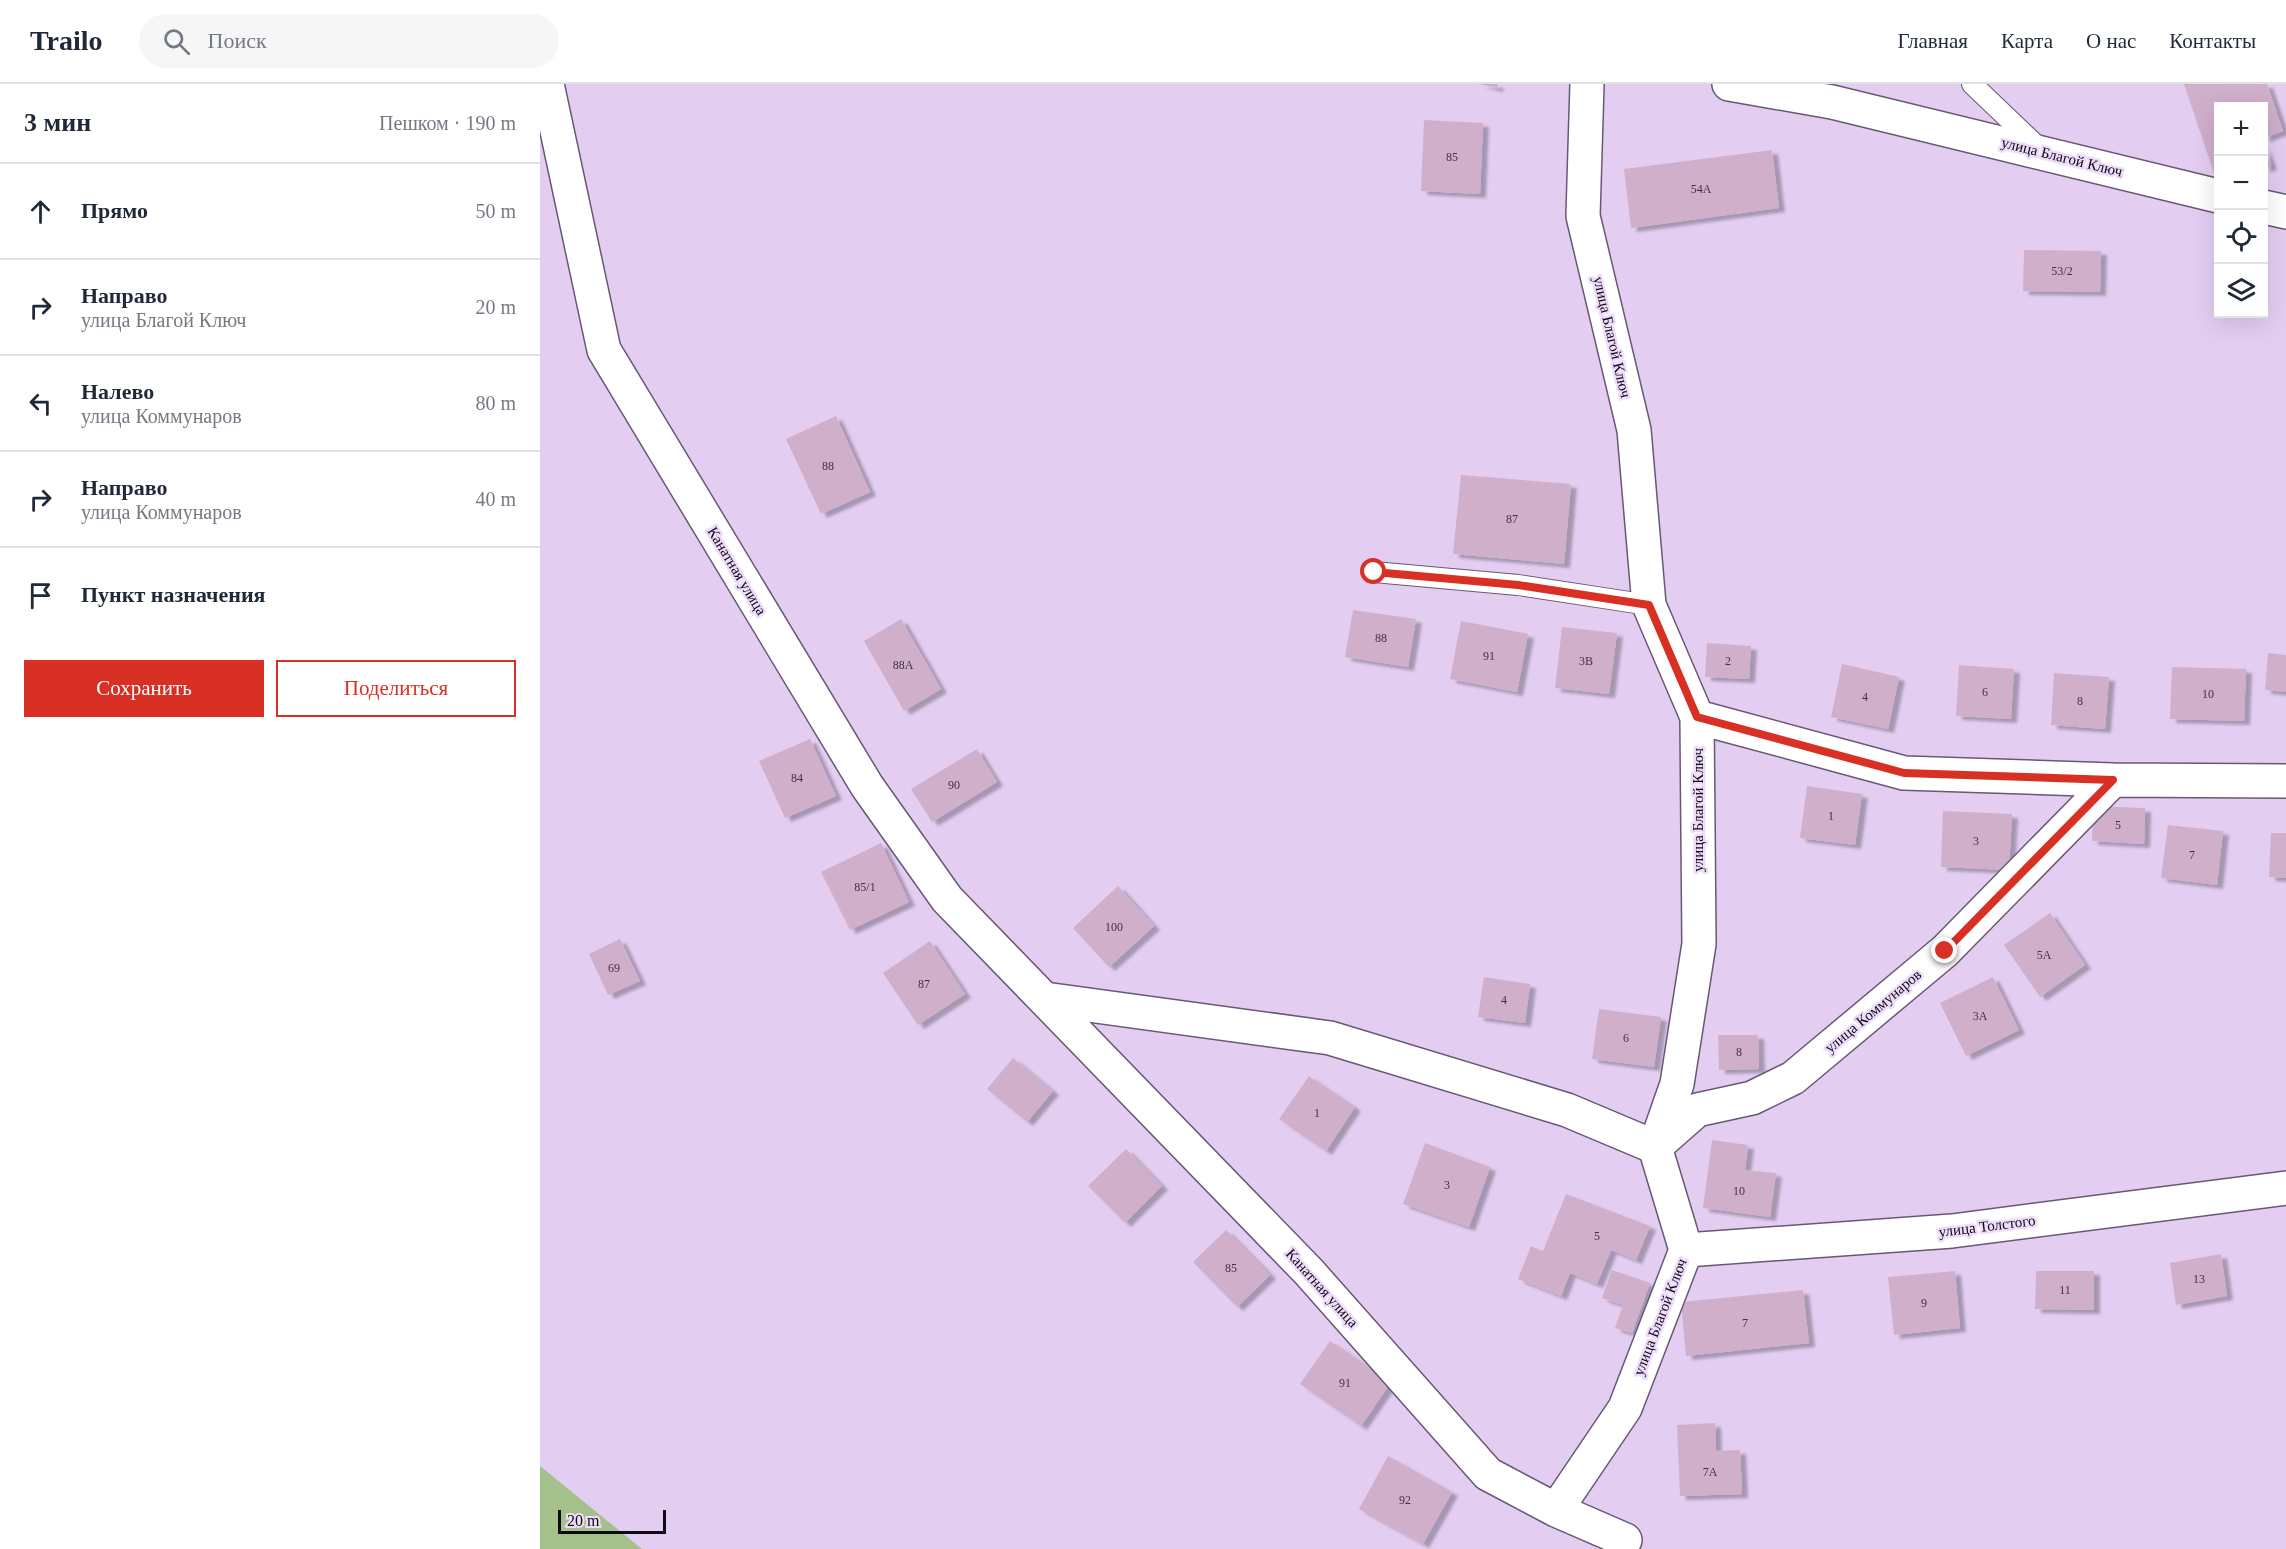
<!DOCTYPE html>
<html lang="ru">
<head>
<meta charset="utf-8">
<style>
	body { margin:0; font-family:Georgia,serif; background:#f6f6f7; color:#1f2937 }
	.controls { position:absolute; right:18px; top:18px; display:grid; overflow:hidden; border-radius:0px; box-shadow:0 6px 24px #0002 }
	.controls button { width:54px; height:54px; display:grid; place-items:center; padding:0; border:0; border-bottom:2px solid #e0e1e3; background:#fff; color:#1f2937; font:30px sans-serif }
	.scale { position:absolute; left:18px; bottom:15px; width:108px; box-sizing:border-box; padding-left:6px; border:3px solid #100915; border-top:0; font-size:16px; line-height:21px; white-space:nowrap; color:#100915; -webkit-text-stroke:4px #eeddfa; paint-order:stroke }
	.stop { position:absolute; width:18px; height:18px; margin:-14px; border:4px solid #d93025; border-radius:50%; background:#fff }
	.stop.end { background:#d93025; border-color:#fff; box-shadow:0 2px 6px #0008 }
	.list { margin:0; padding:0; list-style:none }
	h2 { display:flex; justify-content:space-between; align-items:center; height:78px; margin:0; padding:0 24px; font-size:26px }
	h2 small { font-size:20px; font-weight:400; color:#747a83 }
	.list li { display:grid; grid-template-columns:39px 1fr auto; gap:18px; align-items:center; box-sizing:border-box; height:96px; padding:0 24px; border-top:2px solid #e0e1e3 }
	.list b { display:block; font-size:22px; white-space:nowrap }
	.list p { margin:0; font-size:20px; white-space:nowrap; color:#747a83 }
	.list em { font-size:20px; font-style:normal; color:#747a83 }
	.actions { display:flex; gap:12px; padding:18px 24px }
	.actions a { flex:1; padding:14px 0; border:2px solid #d93025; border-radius:0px; text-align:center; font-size:21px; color:#d93025 }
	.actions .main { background:#d93025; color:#fff }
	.icon { flex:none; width:33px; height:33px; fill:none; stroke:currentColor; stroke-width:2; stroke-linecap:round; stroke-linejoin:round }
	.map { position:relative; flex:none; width:1746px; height:1465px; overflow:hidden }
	header { display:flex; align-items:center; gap:36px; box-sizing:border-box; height:84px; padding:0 30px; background:#fff; border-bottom:2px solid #e0e1e3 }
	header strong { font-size:28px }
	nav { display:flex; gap:33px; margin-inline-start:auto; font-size:21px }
	.search { width:420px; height:54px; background:#f6f6f7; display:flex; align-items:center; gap:15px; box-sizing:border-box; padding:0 21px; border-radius:33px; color:#747a83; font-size:22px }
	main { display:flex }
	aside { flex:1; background:#fff }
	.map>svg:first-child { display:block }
</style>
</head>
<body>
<header>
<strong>Trailo</strong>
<div class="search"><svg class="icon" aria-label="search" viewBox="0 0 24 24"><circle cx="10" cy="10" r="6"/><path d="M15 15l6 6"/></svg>Поиск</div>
<nav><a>Главная</a><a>Карта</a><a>О нас</a><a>Контакты</a></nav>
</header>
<main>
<aside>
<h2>3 мин<small>Пешком · 190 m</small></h2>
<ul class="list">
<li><svg class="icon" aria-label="ahead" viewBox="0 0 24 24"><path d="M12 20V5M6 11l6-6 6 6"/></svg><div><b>Прямо</b></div><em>50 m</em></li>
<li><svg class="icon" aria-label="right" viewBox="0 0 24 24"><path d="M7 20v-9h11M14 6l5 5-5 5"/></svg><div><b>Направо</b><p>улица Благой Ключ</p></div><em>20 m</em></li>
<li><svg class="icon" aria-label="left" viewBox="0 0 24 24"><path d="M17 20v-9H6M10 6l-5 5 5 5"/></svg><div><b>Налево</b><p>улица Коммунаров</p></div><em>80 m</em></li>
<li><svg class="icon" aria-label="right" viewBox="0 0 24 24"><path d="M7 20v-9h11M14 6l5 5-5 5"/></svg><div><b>Направо</b><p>улица Коммунаров</p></div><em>40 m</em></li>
<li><svg class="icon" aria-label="arrive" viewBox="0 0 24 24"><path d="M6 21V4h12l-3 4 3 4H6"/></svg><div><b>Пункт назначения</b></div></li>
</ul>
<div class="actions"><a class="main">Сохранить</a><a>Поделиться</a></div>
</aside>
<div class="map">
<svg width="1746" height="1465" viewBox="0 0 1746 1465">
	<defs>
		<filter id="shadow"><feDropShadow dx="6" dy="4" stdDeviation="1.5" flood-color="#0004"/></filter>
	</defs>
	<rect width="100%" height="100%" fill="#e3cef2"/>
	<!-- green -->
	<path fill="#a4c18c" d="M0,1382L102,1465H0Z"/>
	<!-- building -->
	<path fill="#d0afcb" filter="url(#shadow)" d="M939,0H958L957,4Z
		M1644,0H1727L1743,47L1724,54V22H1678V101Z
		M884,36L943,39L940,110L881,107Z
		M1724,62L1731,82L1724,84Z
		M1232,66L1239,124L1091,144L1084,85Z
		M1484,166L1561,167L1560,208L1483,207Z
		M296,332L330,408L281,430L246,355Z
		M921,391L1031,400L1024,480L913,470Z
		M813,526L876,535L868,583L805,573Z
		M361,535L401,605L364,627L324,557Z
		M921,537L988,550L977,608L910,595Z
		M1022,543L1077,549L1069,610L1015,604Z
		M1167,559L1211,562L1209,595L1165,593Z
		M1728,569L1746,571V608L1725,606Z
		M1302,580L1359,593L1348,645L1291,633Z
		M1419,581L1474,585L1471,635L1416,632Z
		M1632,583L1706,585L1704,637L1630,635Z
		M1514,589L1569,593L1565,645L1511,641Z
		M270,655L296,712L245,734L219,677Z
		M437,665L457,698L392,738L371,705Z
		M1267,702L1322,710L1315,761L1260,754Z
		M1553,722L1605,724L1604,760L1552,757Z
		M1403,727L1472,730L1469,786L1401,783Z
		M1628,741L1683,747L1677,801L1621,794Z
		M1731,749H1746V794L1729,793Z
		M341,759L369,818L310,846L281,788Z
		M578,802L614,842L569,883L533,844Z
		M1510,829L1545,881L1500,913L1464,861Z
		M80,855L100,897L68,911L49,870Z
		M390,857L425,910L378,941L343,889Z
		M944,893L990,900L985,939L938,933Z
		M1453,893L1479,946L1426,972L1400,919Z
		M1059,925L1121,933L1114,983L1052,975Z
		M1178,951H1218L1219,985L1179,986Z
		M473,974L513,1007L487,1038L447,1005Z
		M769,992L815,1023L786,1067L739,1035Z
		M1172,1056L1208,1061L1205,1086L1236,1089L1230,1133L1163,1124Z
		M885,1059L950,1083L929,1143L863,1120Z
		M586,1065L622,1102L585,1139L548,1102Z
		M1026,1110L1110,1142L1096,1176L1071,1166L1057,1200L1030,1189L1021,1212L978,1195L991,1162L1003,1167Z
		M686,1146L730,1191L697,1223L653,1178Z
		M1681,1170L1687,1212L1636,1221L1630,1179Z
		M1072,1186L1110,1199L1092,1249L1075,1244L1083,1221L1062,1214Z
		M1415,1187L1420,1244L1354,1251L1348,1193Z
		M1496,1187H1554V1226L1495,1225Z
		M1263,1206L1269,1259L1146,1272L1141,1218Z
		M790,1257L851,1298L821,1342L760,1300Z
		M1175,1339L1176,1367L1200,1366L1202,1410L1140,1412L1137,1341Z
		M848,1372L912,1408L883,1460L819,1425Z"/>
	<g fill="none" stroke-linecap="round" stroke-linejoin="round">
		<!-- service casing -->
		<g stroke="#695776" stroke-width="22">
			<path id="service" d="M1432,0L1499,64
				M834,488L978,501L1109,521"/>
		</g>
		<!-- minor casing -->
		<g stroke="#695776" stroke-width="36">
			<path id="minor" d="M7,0L64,266L327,702L407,815L769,1188L948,1390L1016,1426L1085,1456
				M1189,0L1292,18L1678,112
				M1724,123L1746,128
				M1157,633L1364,689L1573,696L1746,697
				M505,915L790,954L1027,1026L1115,1063
				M1116,1062L1157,1026L1212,1014L1253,994L1405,867L1573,696
				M1146,1166L1412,1147L1746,1104
				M1016,1426L1085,1324L1146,1166L1115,1063L1137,1000L1159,860L1157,633L1109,521L1094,346L1043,132L1047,0"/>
		</g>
		<!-- service -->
		<use href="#service" stroke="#fff" stroke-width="20"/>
		<!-- minor -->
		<use href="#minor" stroke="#fff" stroke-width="33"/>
	</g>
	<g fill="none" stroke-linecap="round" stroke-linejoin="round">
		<!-- route -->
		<path stroke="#d93025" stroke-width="8" d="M834,488L978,501L1109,521L1157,633L1364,689L1573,696L1405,867"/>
	</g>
	<g text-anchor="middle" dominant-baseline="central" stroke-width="5" stroke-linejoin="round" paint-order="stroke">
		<!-- number labels -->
		<g font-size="12" fill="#403242">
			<text x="912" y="73">85</text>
			<text x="1161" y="105">54А</text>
			<text x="1522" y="187">53/2</text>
			<text x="288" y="382">88</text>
			<text x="972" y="435">87</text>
			<text x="841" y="554">88</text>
			<text x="949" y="572">91</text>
			<text x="1046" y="577">3В</text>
			<text x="1188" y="577">2</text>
			<text x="363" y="581">88А</text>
			<text x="1445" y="608">6</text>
			<text x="1668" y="610">10</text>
			<text x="1325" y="613">4</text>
			<text x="1540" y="617">8</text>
			<text x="257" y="694">84</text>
			<text x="414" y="701">90</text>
			<text x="1291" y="732">1</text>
			<text x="1578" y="741">5</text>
			<text x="1436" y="757">3</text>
			<text x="1652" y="771">7</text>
			<text x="325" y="803">85/1</text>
			<text x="574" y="843">100</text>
			<text x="1504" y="871">5А</text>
			<text x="74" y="884">69</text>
			<text x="384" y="900">87</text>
			<text x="964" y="916">4</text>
			<text x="1440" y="932">3А</text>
			<text x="1086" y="954">6</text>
			<text x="1199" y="968">8</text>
			<text x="777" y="1029">1</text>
			<text x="907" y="1101">3</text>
			<text x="1199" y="1107">10</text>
			<text x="1057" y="1152">5</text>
			<text x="691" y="1184">85</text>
			<text x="1659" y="1195">13</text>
			<text x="1525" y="1206">11</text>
			<text x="1384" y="1219">9</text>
			<text x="1205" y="1239">7</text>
			<text x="805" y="1299">91</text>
			<text x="1170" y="1388">7А</text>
			<text x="865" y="1416">92</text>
		</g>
		<!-- street labels -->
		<g font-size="15" fill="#100915" stroke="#eeddfa">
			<text transform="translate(1522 73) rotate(14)">улица Благой Ключ</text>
			<text transform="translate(1072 253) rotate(77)">улица Благой Ключ</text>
			<text transform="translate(197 487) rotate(59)">Канатная улица</text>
			<text transform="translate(1158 726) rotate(-90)">улица Благой Ключ</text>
			<text transform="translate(1333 927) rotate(-40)">улица Коммунаров</text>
			<text transform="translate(1447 1142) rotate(-7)">улица Толстого</text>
			<text transform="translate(782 1204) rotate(48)">Канатная улица</text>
			<text transform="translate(1120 1233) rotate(-69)">улица Благой Ключ</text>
		</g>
	</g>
</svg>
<div class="controls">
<button>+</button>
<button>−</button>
<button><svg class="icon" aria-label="locate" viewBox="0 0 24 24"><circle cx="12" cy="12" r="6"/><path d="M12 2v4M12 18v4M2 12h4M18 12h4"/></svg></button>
<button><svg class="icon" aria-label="layers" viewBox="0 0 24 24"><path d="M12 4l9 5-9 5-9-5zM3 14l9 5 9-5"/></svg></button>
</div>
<div class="scale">20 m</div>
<div class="stop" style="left:834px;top:488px"></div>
<div class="stop end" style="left:1405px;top:867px"></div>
</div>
</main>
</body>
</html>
